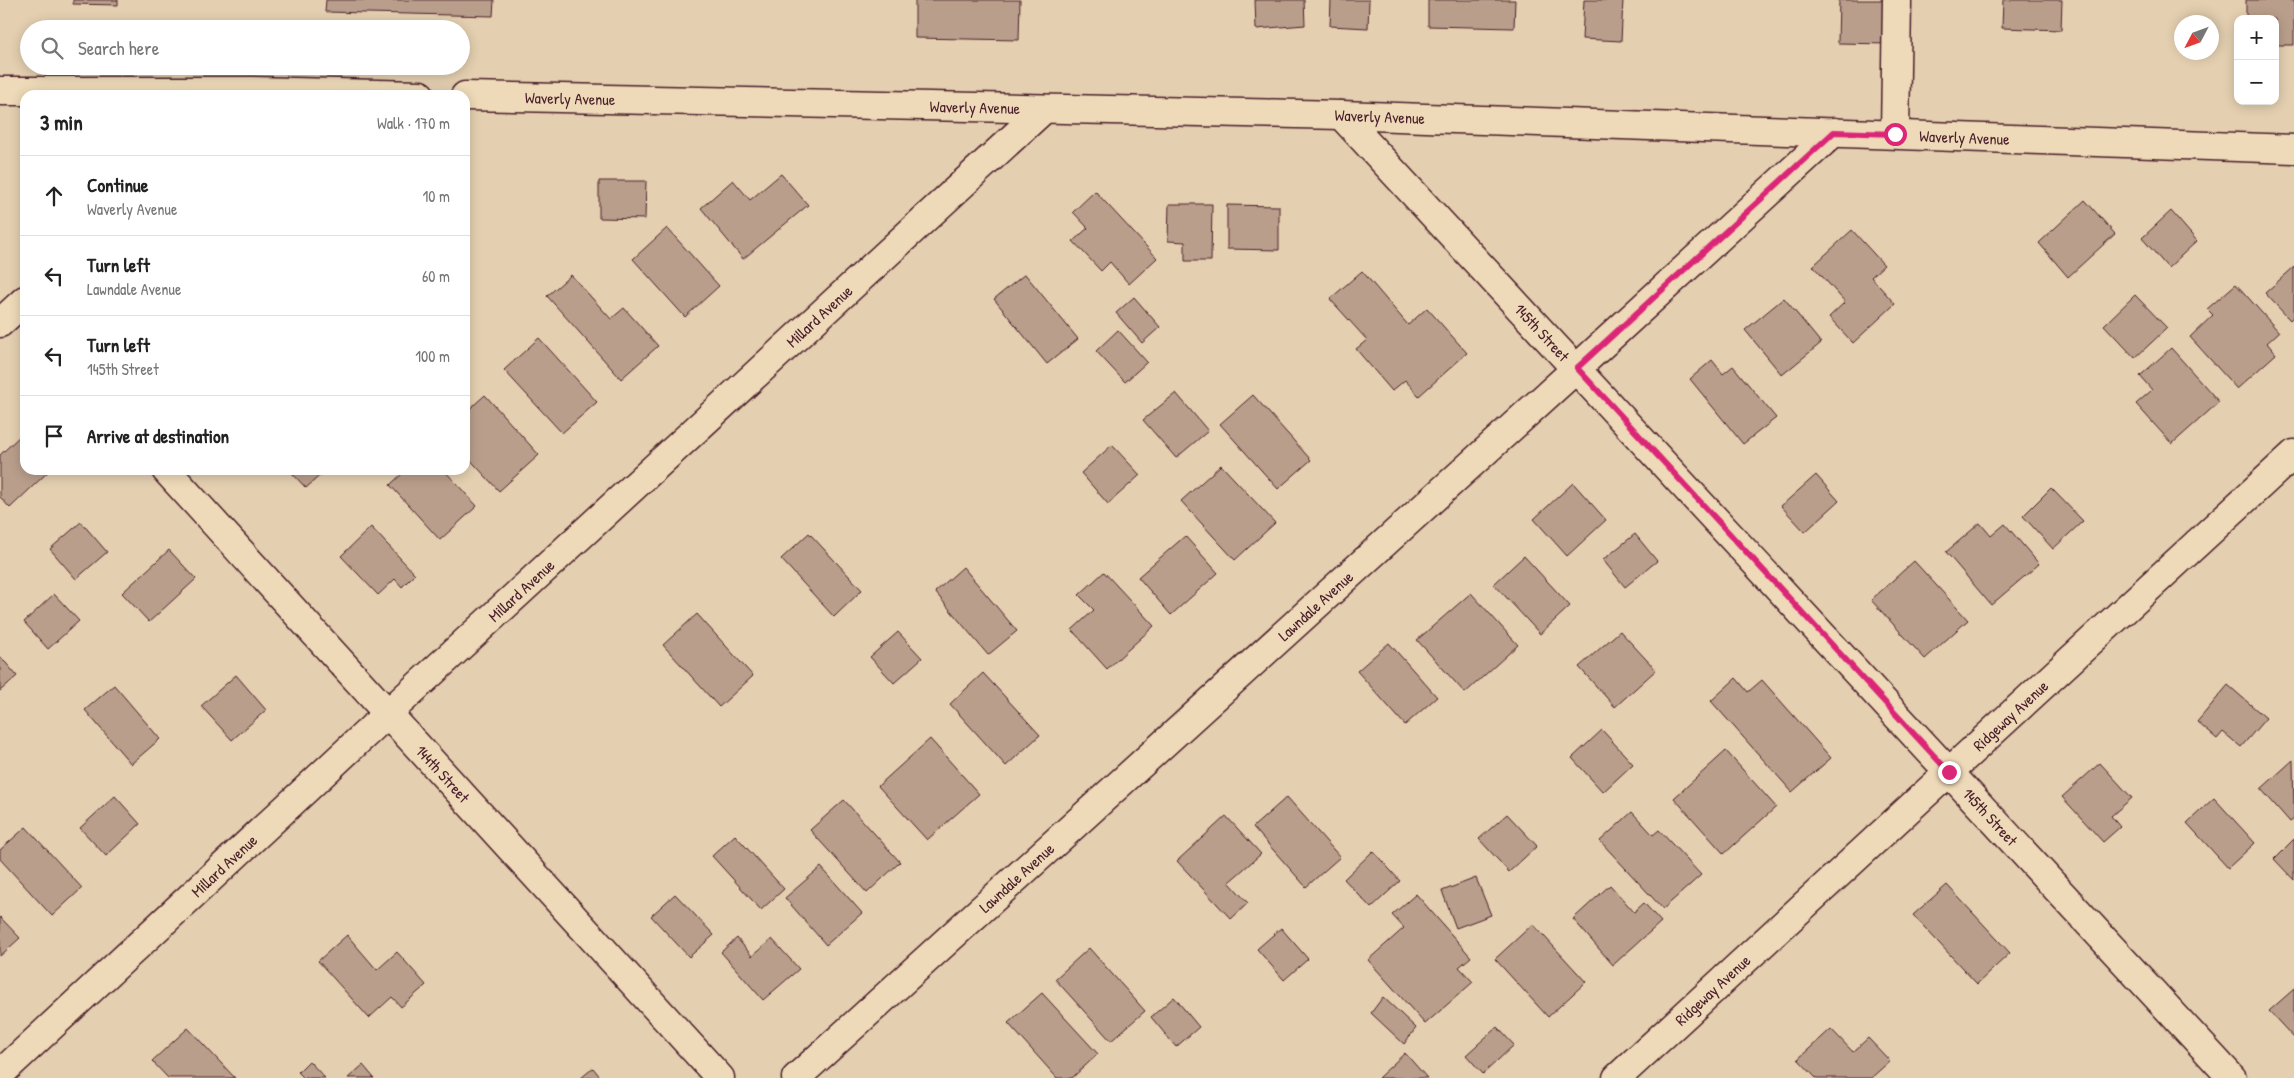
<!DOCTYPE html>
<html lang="en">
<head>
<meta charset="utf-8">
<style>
	body { margin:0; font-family:"Patrick Hand",sans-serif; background:#f6f6f6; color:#222 }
	.controls { position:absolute; right:15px; top:15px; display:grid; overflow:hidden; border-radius:10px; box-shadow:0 2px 12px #0003 }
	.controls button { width:45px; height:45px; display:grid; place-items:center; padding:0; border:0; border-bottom:1px solid #e0e0e0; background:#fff; color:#222; font:25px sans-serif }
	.compass { position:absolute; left:2174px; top:15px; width:45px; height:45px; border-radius:50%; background:#fff; box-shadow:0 2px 12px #0003; rotate:229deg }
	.stop { position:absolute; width:15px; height:15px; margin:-11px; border:4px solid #db2777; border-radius:50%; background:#fff }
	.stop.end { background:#db2777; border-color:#fff; box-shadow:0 1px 5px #0008 }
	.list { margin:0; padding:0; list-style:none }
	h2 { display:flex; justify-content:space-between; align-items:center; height:65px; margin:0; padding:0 20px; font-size:21px }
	h2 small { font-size:16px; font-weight:400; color:#767676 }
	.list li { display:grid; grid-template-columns:32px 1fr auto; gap:15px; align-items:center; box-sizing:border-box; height:80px; padding:0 20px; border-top:1px solid #e0e0e0 }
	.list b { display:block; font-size:19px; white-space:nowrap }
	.list p { margin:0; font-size:16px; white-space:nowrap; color:#767676 }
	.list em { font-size:16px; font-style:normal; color:#767676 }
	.icon { flex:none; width:28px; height:28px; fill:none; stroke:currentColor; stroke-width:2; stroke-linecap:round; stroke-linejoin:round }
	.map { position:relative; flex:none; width:2294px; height:1078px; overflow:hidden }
	.search { position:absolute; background:#fff; box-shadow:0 2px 12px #0003; left:20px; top:20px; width:450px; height:55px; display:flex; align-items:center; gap:12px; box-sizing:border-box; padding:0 18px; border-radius:28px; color:#767676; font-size:19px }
	.panel { position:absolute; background:#fff; box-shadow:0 2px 12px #0003; left:20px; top:90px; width:450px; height:385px; border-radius:15px }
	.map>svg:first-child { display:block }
</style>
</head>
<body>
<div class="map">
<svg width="2294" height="1078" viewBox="0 0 2294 1078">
	<rect width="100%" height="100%" fill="#e4cfb0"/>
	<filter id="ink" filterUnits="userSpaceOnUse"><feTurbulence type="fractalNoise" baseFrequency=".02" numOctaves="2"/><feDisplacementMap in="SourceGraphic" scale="10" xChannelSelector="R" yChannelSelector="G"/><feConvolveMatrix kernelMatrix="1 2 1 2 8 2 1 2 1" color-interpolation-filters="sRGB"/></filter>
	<g filter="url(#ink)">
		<!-- building -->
		<path fill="#b99e8b" stroke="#4a1f2b" d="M73,0H118V5L73,4Z
			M326,0H494L493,16L325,12Z
			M915,0H1020L1019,40L915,38Z
			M1255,0H1304L1305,25L1256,29Z
			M1331,0H1369L1368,28L1330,26Z
			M1428,0H1515L1514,28L1428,26Z
			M1584,0H1623L1621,41L1582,39Z
			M1839,0H1887V44L1838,43Z
			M2003,0H2062L2061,30L2002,28Z
			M2246,0H2294V45H2275V19H2246Z
			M781,174L808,205L743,259L701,208L733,180L750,200Z
			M599,181H646L645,219L599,218Z
			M1095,191L1157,258L1129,284L1110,262L1101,271L1073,241L1088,228L1073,212Z
			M2085,200L2115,234L2068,277L2039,243Z
			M1169,204H1212L1211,261H1185V242L1168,241Z
			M1227,205L1279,206V250L1227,249Z
			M2171,211L2197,241L2168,268L2142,238Z
			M667,228L719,286L685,317L633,259Z
			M1852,230L1884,265L1871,277L1895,304L1853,343L1829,317L1845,302L1813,266Z
			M2294,267V316L2290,320L2265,293Z
			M1362,271L1408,325L1427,308L1467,353L1419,396L1405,380L1392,391L1356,349L1367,340L1330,299Z
			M1025,274L1078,339L1047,364L994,299Z
			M571,275L611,319L624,308L658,346L621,379L547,296Z
			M2236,284L2279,332L2267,343L2276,354L2237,389L2190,337L2213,315L2207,309Z
			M2135,295L2167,328L2135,358L2104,325Z
			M1134,297L1160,327L1142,343L1116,313Z
			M1784,298L1821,343L1782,375L1745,330Z
			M1118,330L1147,362L1125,382L1096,351Z
			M539,338L597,402L562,433L504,370Z
			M2171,348L2219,402L2172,444L2136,404L2152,390L2140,376Z
			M1712,360L1723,374L1733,366L1776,418L1743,444L1690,379Z
			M1176,393L1208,431L1176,458L1143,420Z
			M485,395L539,455L499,491L465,454V413Z
			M1253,395L1311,460L1278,489L1220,424Z
			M25,431V470H50L10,508L0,497V455Z
			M1112,445L1140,475L1108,504L1081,473Z
			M1221,465L1275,523L1235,560L1181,501Z
			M289,470H326L306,488Z
			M406,470H444L477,506L440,540L390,485Z
			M1816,475L1839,501L1805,532L1781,506Z
			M1573,483L1606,520L1567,556L1534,519Z
			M2051,488L2083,521L2053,549L2023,516Z
			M81,522L107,552L76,579L50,549Z
			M1980,523L1991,536L2005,524L2039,564L1991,605L1946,552Z
			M371,527L415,574L402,587L395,579L378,595L341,556Z
			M809,533L862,590L834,617L781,559Z
			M1635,534L1657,561L1625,587L1603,560Z
			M1185,536L1218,573L1171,615L1138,577Z
			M169,550L196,579L149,622L122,593Z
			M1524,556L1570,606L1540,634L1494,584Z
			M1914,561L1968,620L1925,659L1871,600Z
			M963,567L1017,631L988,655L935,592Z
			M1104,572L1154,626L1107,669L1072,630L1094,610L1079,595Z
			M1471,593L1518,645L1465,693L1417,640Z
			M54,594L79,621L48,649L24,622Z
			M697,614L753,676L719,707L663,645Z
			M1620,631L1656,670L1615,707L1579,667Z
			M898,632L922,658L894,683L870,657Z
			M1389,643L1437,697L1405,725L1357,671Z
			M0,656L17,676L0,691Z
			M983,673L1040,735L1006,766L950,704Z
			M236,675L266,710L232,740L201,706Z
			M1736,678L1748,692L1762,680L1831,758L1792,792L1711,701Z
			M114,685L160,739L131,764L85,710Z
			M2228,685L2266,718L2241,747L2223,732L2217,739L2197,722Z
			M1602,730L1633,764L1603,792L1572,758Z
			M930,739L979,794L927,840L878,786Z
			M1726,751L1776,807L1724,854L1674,798Z
			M2293,760L2294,819L2290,822L2261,789Z
			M2100,763L2132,798L2111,816L2120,827L2103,842L2062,797Z
			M115,796L140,824L106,856L80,828Z
			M1287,797L1340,857L1306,887L1253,827Z
			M2214,798L2255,843L2228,868L2187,823Z
			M844,800L900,862L867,893L810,830Z
			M1632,812L1653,835L1659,830L1701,875L1663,909L1600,841Z
			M1507,814L1537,846L1509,872L1479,839Z
			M1226,816L1261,854L1229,882L1248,903L1231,919L1177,861Z
			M26,827L82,888L52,916L0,859V850Z
			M735,835L784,889L761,910L712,856Z
			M2294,839V880L2274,859Z
			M1373,851L1400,881L1371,908L1344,879Z
			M821,867L862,913L826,945L785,898Z
			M1476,878L1491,915L1456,928L1442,891Z
			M1610,885L1634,912L1644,903L1661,922L1613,965L1573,919Z
			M1947,885L2010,953L1977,984L1913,915Z
			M675,894L714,935L689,957L651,916Z
			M1416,894L1471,957L1459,967L1473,982L1425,1024L1368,960L1404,928L1392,915Z
			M0,917L20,938L0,956Z
			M1533,924L1586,982L1548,1017L1495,959Z
			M1281,928L1308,959L1284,980L1257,949Z
			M347,935L377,970L397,952L426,985L401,1007L392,997L369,1018L318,961Z
			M737,938L752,956L772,939L799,969L763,1000L721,952Z
			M1089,948L1145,1011L1111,1041L1055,979Z
			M2294,989V1038L2269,1011Z
			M1042,993L1098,1054L1072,1078H1057L1008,1023Z
			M1174,997L1199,1027L1176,1047L1151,1017Z
			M1383,997L1416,1028L1404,1044L1371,1013Z
			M1497,1027L1514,1045L1483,1074L1466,1055Z
			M188,1028L235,1078H168L152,1061Z
			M1831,1029L1853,1052L1868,1038L1890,1061L1871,1078H1816L1798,1059Z
			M1405,1053L1427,1078H1378Z
			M309,1061L325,1078H304L298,1072Z
			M363,1065L374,1078H348Z
			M593,1068L601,1078H581Z"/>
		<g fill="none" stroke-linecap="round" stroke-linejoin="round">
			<!-- minor casing -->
			<g stroke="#4a1f2b" stroke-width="31">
				<g id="minor">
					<path d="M0,91H252L420,95"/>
					<path id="s1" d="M465,96L1341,115L2294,149"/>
					<path id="s2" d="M1341,115L2232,1078"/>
					<path d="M1895,134L1897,0"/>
					<path d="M0,323L25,300"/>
					<path id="s3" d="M166,470L720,1078"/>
					<path id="s4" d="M0,1074L387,714L1044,109"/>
					<path id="s5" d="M796,1078L1577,368L1834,132"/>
					<path id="s6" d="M1617,1078L2294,454"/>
				</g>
			</g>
			<!-- minor -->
			<use href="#minor" stroke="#eedab8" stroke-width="28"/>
		</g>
	</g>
	<g fill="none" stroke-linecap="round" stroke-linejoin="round" filter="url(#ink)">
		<!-- route -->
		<path stroke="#db2777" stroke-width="6" d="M1895,134L1834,132L1577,368L1949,772"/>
	</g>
	<g text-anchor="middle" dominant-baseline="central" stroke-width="4.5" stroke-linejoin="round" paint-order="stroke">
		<!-- street labels -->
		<g font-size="16" fill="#4a1f2b" stroke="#eedab8">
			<text stroke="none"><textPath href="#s1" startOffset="105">Waverly Avenue</textPath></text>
			<text stroke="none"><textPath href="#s1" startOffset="510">Waverly Avenue</textPath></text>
			<text stroke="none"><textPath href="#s1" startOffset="915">Waverly Avenue</textPath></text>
			<text stroke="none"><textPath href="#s1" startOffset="1500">Waverly Avenue</textPath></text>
			<text stroke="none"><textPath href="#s4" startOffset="1116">Millard Avenue</textPath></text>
			<text stroke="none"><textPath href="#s2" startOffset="296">145th Street</textPath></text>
			<text stroke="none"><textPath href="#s4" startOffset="711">Millard Avenue</textPath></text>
			<text stroke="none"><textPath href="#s5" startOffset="702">Lawndale Avenue</textPath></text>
			<text stroke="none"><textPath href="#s6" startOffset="535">Ridgeway Avenue</textPath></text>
			<text stroke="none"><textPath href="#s3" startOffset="411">144th Street</textPath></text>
			<text stroke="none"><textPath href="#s2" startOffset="956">145th Street</textPath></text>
			<text stroke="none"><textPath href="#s4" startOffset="306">Millard Avenue</textPath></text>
			<text stroke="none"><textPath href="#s5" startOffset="298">Lawndale Avenue</textPath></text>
			<text stroke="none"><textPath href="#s6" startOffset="130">Ridgeway Avenue</textPath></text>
		</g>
	</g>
</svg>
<div class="controls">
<button>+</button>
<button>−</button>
</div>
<svg class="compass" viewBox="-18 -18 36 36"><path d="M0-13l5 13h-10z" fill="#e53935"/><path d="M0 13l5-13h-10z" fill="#767676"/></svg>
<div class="stop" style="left:1895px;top:134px"></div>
<div class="stop end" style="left:1949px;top:772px"></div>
<div class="search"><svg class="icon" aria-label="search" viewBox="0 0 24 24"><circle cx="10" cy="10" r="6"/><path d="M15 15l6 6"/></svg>Search here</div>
<section class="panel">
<h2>3 min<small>Walk · 170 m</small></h2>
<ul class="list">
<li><svg class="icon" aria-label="ahead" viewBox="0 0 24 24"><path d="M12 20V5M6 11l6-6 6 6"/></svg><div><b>Continue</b><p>Waverly Avenue</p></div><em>10 m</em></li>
<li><svg class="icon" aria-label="left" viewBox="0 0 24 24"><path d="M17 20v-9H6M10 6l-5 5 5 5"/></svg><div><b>Turn left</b><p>Lawndale Avenue</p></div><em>60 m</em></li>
<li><svg class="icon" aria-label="left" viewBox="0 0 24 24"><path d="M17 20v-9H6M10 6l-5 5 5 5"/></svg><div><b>Turn left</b><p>145th Street</p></div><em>100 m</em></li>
<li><svg class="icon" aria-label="arrive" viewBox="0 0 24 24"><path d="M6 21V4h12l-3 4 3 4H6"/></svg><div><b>Arrive at destination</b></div></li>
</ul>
</section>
</div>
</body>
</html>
